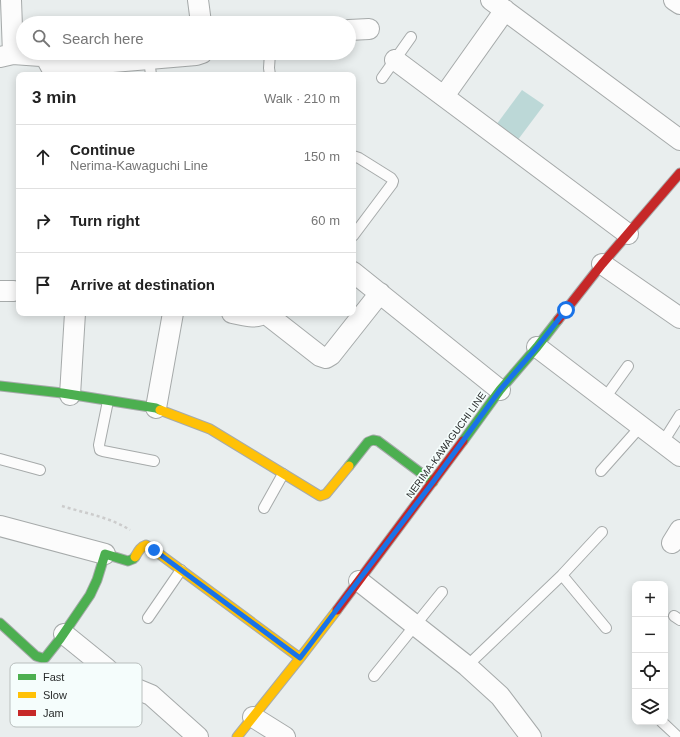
<!DOCTYPE html>
<html lang="en">
<head>
<meta charset="utf-8">
<style>
	body { margin:0; font-family:Helvetica,sans-serif; background:#f6f6f6; color:#222 }
	.controls { position:absolute; right:12px; bottom:12px; display:grid; overflow:hidden; border-radius:8px; box-shadow:0 2px 10px #0003 }
	.controls button { width:36px; height:36px; display:grid; place-items:center; padding:0; border:0; border-bottom:1px solid #e0e0e0; background:#fff; color:#222; font:20px sans-serif }
	.stop { position:absolute; width:12px; height:12px; margin:-9px; border:3px solid #1a73e8; border-radius:50%; background:#fff }
	.stop.end { background:#1a73e8; border-color:#fff; box-shadow:0 1px 4px #0008 }
	.list { margin:0; padding:0; list-style:none }
	h2 { display:flex; justify-content:space-between; align-items:center; height:52px; margin:0; padding:0 16px; font-size:17px }
	h2 small { font-size:13px; font-weight:400; color:#767676 }
	.list li { display:grid; grid-template-columns:26px 1fr auto; gap:12px; align-items:center; box-sizing:border-box; height:64px; padding:0 16px; border-top:1px solid #e0e0e0 }
	.list b { display:block; font-size:15px; white-space:nowrap }
	.list p { margin:0; font-size:13px; white-space:nowrap; color:#767676 }
	.list em { font-size:13px; font-style:normal; color:#767676 }
	.icon { flex:none; width:22px; height:22px; fill:none; stroke:currentColor; stroke-width:2; stroke-linecap:round; stroke-linejoin:round }
	.map { position:relative; flex:none; width:680px; height:737px; overflow:hidden }
	.search { position:absolute; background:#fff; box-shadow:0 2px 10px #0003; left:16px; top:16px; width:340px; height:44px; display:flex; align-items:center; gap:10px; box-sizing:border-box; padding:0 14px; border-radius:22px; color:#767676; font-size:15px }
	.panel { position:absolute; background:#fff; box-shadow:0 2px 10px #0003; left:16px; top:72px; width:340px; height:244px; border-radius:8px }
	.map>svg:first-child { display:block }
</style>
</head>
<body>
<div class="map">
<svg width="680" height="737" viewBox="0 0 680 737">
	<rect width="100%" height="100%" fill="#e9eeee"/>
	<!-- green -->
	<path fill="#bcd8d7" d="M522,90L544,105L517,141L496,125Z"/>
	<g fill="none" stroke-linecap="round" stroke-linejoin="round">
		<!-- lane casing -->
		<g stroke="#a6aaaa" stroke-width="12">
			<path id="lane" d="M270,53L269,68L270,75
				M149,59L151,75
				M382,78L411,37
				M353,156L359,158L391,178L393,181L392,184L353,236
				M605,398L628,366
				M108,401L99,445L100,450L103,451L154,461
				M663,442L680,415
				M0,459L40,470
				M601,471L641,426
				M264,508L283,474
				M562,575L606,628
				M674,616L680,620
				M148,618L181,570
				M467,666L562,575L602,532
				M374,676L442,592
				M77,705L106,668
				M662,722L678,737"/>
		</g>
		<!-- street casing -->
		<g stroke="#a6aaaa" stroke-width="22">
			<path id="street" d="M11,0L13,54
				M198,0L201,23
				M491,0L680,140
				M674,0L680,4
				M349,30L369,29
				M0,57L13,54L41,56L46,58L51,67L149,59L196,55L202,53
				M395,60L628,234
				M444,96L505,10
				M602,264L680,318
				M353,272L500,390
				M0,291H14
				M232,313C243,315 256,320 264,313
				M265,313L320,356L326,358L331,355L380,293
				M537,347L680,456
				M70,395L75,313
				M156,408L173,313
				M0,526L105,554
				M672,543L680,530
				M359,581L467,666L500,696L531,737
				M64,634L106,668L122,683L151,695L198,737
				M253,717L285,737"/>
		</g>
		<!-- fast casing -->
		<g stroke="#a6aaaa" stroke-width="11">
			<path id="fast" d="M0,386L62,393L156,408L160,410
				M463,441L500,390L537,347L558,320
				M349,466L368,442L373,440L378,441L433,482
				M0,623L36,656L42,658H45L60,639L90,595L97,580L105,554L128,561L133,559L135,557"/>
		</g>
		<!-- slow casing -->
		<g stroke="#a6aaaa" stroke-width="11">
			<path id="slow" d="M160,410L210,429L320,496L326,494L349,466
				M135,557C138,552 140,547 146,545L154,550L300,658
				M237,737L300,658L337,610"/>
		</g>
		<!-- jam casing -->
		<g stroke="#a6aaaa" stroke-width="11">
			<path id="jam" d="M558,320L602,264L680,173
				M337,610L463,441"/>
		</g>
		<!-- path -->
		<path stroke="#ccc" stroke-width="2.5" stroke-dasharray="3 3" stroke-linecap="butt" d="M62,506C84,513 110,517 130,530"/>
		<!-- lane -->
		<use href="#lane" stroke="#fcfcfc" stroke-width="10"/>
		<!-- street -->
		<use href="#street" stroke="#fcfcfc" stroke-width="20"/>
		<!-- fast -->
		<use href="#fast" stroke="#4caf50" stroke-width="9"/>
		<!-- slow -->
		<use href="#slow" stroke="#ffc107" stroke-width="9"/>
		<!-- jam -->
		<use href="#jam" stroke="#c62828" stroke-width="9"/>
	</g>
	<g fill="none" stroke-linecap="round" stroke-linejoin="round">
		<!-- route -->
		<path stroke="#1a73e8" stroke-width="5" d="M154,550L300,658L433,482L500,390L537,347L566,310"/>
	</g>
	<g text-anchor="middle" dominant-baseline="central" stroke-width="3.5" stroke-linejoin="round" paint-order="stroke">
		<!-- street labels -->
		<g font-size="10" fill="#282b2b" stroke="#f5fdfc">
			<text transform="translate(446 445) rotate(-54)">NERIMA-KAWAGUCHI LINE</text>
		</g>
	</g>
	<!-- legend -->
	<rect x="10" y="663" width="132" height="64" rx="6" fill="#f5fdfc" stroke="#b8bebd" stroke-width="1"/>
	<rect x="18" y="674" width="18" height="6" fill="#4caf50"/>
	<rect x="18" y="692" width="18" height="6" fill="#ffc107"/>
	<rect x="18" y="710" width="18" height="6" fill="#c62828"/>
	<g font-size="11" fill="#282b2b">
		<text x="43" y="681">Fast</text>
		<text x="43" y="699">Slow</text>
		<text x="43" y="717">Jam</text>
	</g>
</svg>
<div class="controls">
<button>+</button>
<button>−</button>
<button><svg class="icon" aria-label="locate" viewBox="0 0 24 24"><circle cx="12" cy="12" r="6"/><path d="M12 2v4M12 18v4M2 12h4M18 12h4"/></svg></button>
<button><svg class="icon" aria-label="layers" viewBox="0 0 24 24"><path d="M12 4l9 5-9 5-9-5zM3 14l9 5 9-5"/></svg></button>
</div>
<div class="stop" style="left:566px;top:310px"></div>
<div class="stop end" style="left:154px;top:550px"></div>
<div class="search"><svg class="icon" aria-label="search" viewBox="0 0 24 24"><circle cx="10" cy="10" r="6"/><path d="M15 15l6 6"/></svg>Search here</div>
<section class="panel">
<h2>3 min<small>Walk · 210 m</small></h2>
<ul class="list">
<li><svg class="icon" aria-label="ahead" viewBox="0 0 24 24"><path d="M12 20V5M6 11l6-6 6 6"/></svg><div><b>Continue</b><p>Nerima-Kawaguchi Line</p></div><em>150 m</em></li>
<li><svg class="icon" aria-label="right" viewBox="0 0 24 24"><path d="M7 20v-9h11M14 6l5 5-5 5"/></svg><div><b>Turn right</b></div><em>60 m</em></li>
<li><svg class="icon" aria-label="arrive" viewBox="0 0 24 24"><path d="M6 21V4h12l-3 4 3 4H6"/></svg><div><b>Arrive at destination</b></div></li>
</ul>
</section>
</div>
</body>
</html>
